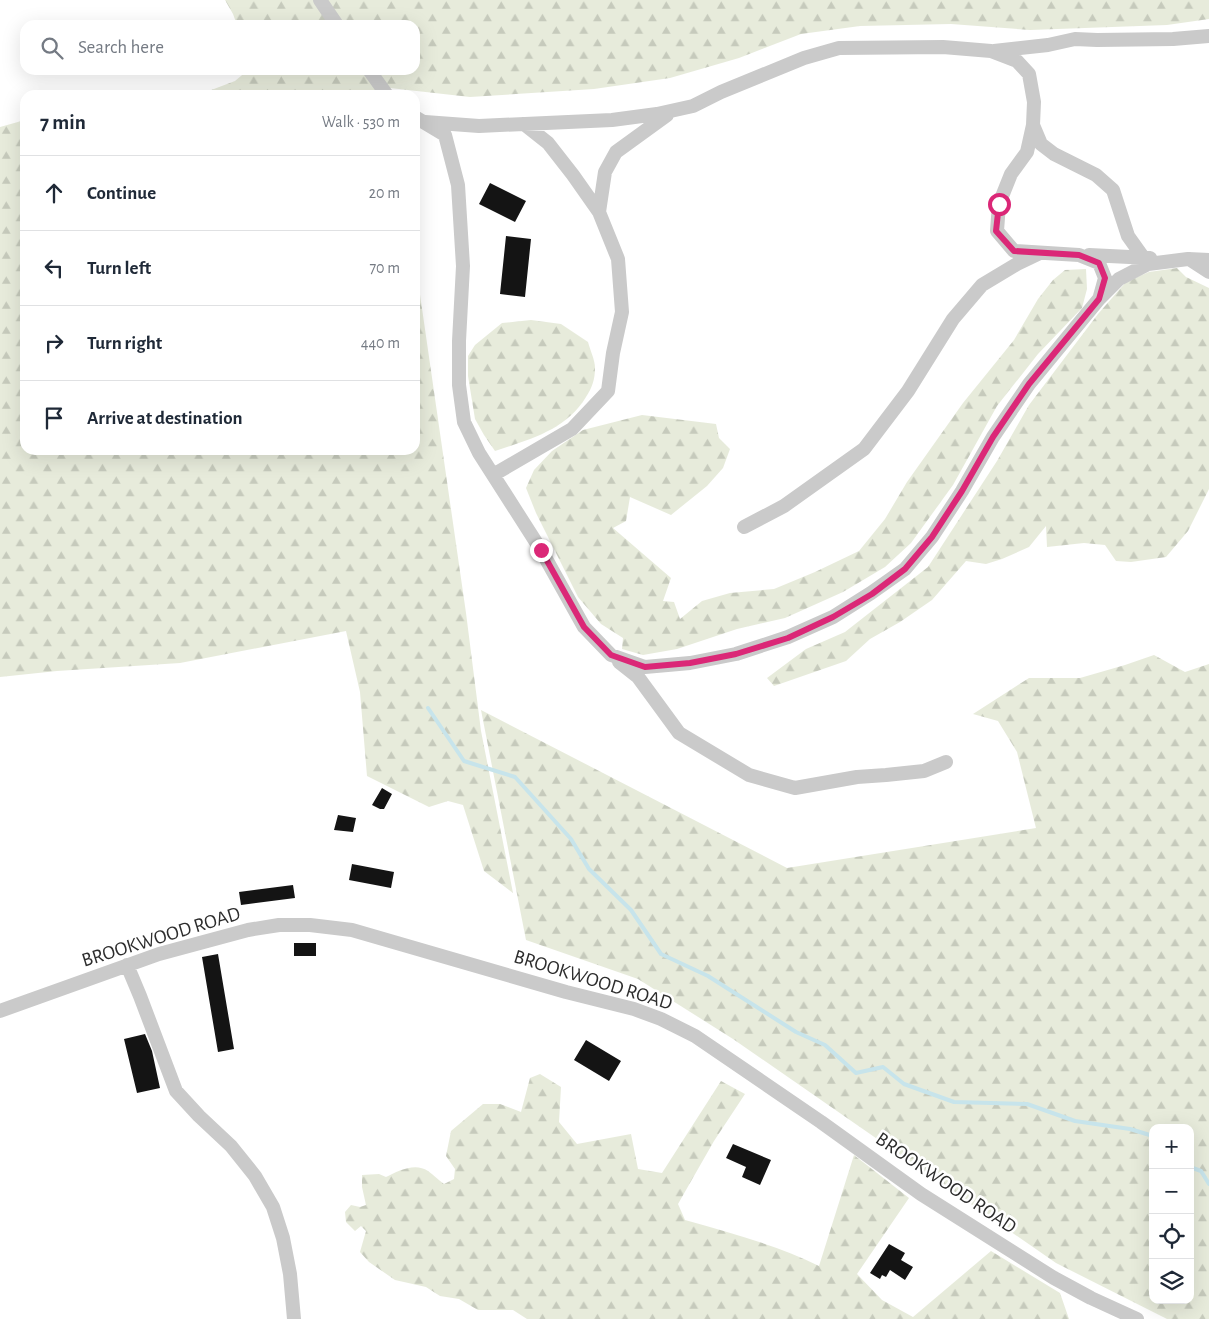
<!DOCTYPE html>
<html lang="en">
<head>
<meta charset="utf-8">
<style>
	body { margin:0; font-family:"Alegreya Sans",sans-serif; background:#f2f2f3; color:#1f2937 }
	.controls { position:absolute; right:15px; bottom:15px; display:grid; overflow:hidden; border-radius:10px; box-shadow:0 5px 20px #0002 }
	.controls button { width:45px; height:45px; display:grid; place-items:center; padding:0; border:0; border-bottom:1px solid #e0e1e3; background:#fff; color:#1f2937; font:25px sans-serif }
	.stop { position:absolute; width:15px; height:15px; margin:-11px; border:4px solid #db2777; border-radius:50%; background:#fff }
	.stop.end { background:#db2777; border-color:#fff; box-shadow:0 1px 5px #0008 }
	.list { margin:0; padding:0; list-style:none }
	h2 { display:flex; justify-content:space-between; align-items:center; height:65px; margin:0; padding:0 20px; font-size:21px }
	h2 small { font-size:16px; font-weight:400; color:#747a83 }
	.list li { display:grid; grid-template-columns:32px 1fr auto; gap:15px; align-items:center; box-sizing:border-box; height:75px; padding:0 20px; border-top:1px solid #e0e1e3 }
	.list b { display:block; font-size:19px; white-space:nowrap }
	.list em { font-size:16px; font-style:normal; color:#747a83 }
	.icon { flex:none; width:28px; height:28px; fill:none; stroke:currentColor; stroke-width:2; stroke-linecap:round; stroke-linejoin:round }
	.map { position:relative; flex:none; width:1209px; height:1319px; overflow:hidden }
	.search { position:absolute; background:#fff; box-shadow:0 5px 20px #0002; left:20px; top:20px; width:400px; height:55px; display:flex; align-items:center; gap:12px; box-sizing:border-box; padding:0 18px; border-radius:15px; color:#747a83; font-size:19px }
	.panel { position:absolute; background:#fff; box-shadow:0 5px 20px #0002; left:20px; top:90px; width:400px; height:365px; border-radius:15px }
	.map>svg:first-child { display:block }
</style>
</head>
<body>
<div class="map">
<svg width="1209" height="1319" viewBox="0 0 1209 1319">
	<defs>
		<pattern id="forest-firs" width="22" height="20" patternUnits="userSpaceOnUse" patternTransform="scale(1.25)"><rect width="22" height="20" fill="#e7ebdb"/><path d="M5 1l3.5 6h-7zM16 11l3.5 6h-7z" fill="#c6cabc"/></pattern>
	</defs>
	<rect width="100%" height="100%" fill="#fff"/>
	<!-- forest -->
	<path fill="url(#forest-firs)" fill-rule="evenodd" d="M225,0H1209V19L1167,25L1030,30L951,24L860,26L801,34L739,58L670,78L594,89L470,97L390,88L391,95H186L206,92L235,81L248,70H415V25H237L233,14Z
		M25,120V450H415V260L466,613L481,731L513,893L484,871L463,805L448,801L429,807L367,776L360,692L346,631L180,663L57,671L0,677V127Z
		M1177,268L1186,277L1209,288V489L1188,531L1166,557L1131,562L1116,561L1105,545L1084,543L1047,547L1046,526L1029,547L1002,559L986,564L966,561L932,600L900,622L870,639L846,661L774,686L767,678L806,649L845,632L928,567L997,461L1029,405L1098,314L1126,282L1149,272Z
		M1086,269L1087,289L1082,308L1038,354L997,406L953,485L911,543L885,567L843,592L785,618L737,629L677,649L643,655L622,649L623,638L601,624L578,597L536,513L526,488L534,470L552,451L583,430L642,415L716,424L719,438L730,449L723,468L707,486L671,515L630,497L626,521L613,528L671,578L663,601L674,602L680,619L702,601L730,593L774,589L815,572L859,551L885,519L907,482L963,403L1014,340L1038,299L1053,280L1065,270Z
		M531,320L561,324L588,342C590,350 595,360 595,368C595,379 592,388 586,397C566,430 531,439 495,451L484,435L475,419L468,376V356L475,345L502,323Z
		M1154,655L1185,672L1209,664V1319H1167L1056,1263L733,1039L638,979L526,940L481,710L787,868L1036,828L1017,752L998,721L973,714L1029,678H1080L1125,665ZM1153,1128H1190V1300H1153Z
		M540,1074L561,1087L559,1122L577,1144L631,1134L638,1169L662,1173L721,1081L745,1094L714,1141L678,1204L685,1220C730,1233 777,1245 819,1266L854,1155L909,1198L857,1274L882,1300L913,1317L991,1251L1060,1293L1069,1319H527L513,1310H478L459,1299L440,1296L426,1287L395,1280L369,1262L360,1252L366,1231L361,1226L355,1231L346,1222L345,1212L351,1205L360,1207L366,1205L362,1187V1175L379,1174L386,1177C398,1171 415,1162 428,1171C434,1175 438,1180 444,1184L454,1179L455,1169L446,1156L451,1131L483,1104H500L521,1112L530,1078Z"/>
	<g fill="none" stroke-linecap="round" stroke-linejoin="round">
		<!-- stream -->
		<path stroke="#c7e4eb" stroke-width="4" d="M428,708L464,761L515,777L571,839L589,869L631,910L661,954L708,976L796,1032L825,1045L856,1073L883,1067L904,1084L954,1102L1027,1104L1075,1121L1130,1129L1153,1136
			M1190,1167L1201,1171L1209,1184"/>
	</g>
	<!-- building -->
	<path fill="#141414" d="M490,183L526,201L515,222L479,204Z
		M506,236L531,239L525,297L500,294Z
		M382,788L392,794L384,809H380L372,805Z
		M338,815L356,818L353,832L334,830Z
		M352,864L394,872L391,888L349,880Z
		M293,885L295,898L241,905L239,892Z
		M294,943H316V956H294Z
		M218,954L234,1049L218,1052L202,957Z
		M145,1034L152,1051L160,1088L137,1093L124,1039Z
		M586,1040L621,1061L609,1081L574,1060Z
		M733,1144L771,1160L760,1185L742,1177L746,1167L726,1158Z
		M889,1244L905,1253L901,1260L913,1267L905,1280L890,1270L886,1277L882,1275L880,1279L870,1273Z"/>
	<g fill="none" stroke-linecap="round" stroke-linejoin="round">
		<!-- minor -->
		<path stroke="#cacaca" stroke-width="14" d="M320,0L337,25
			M994,51L1048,45L1075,39L1097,40L1173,39L1209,36
			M369,70L387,95
			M415,117L445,135L458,185L463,266L459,341V385L464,422L479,453L541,550L584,627L611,655L645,667L690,663L736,654L788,637L833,617L871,593L905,569L932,537L962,491L993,437L1029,384L1099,299L1119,279L1148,264L1188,259L1209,260
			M425,122L479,126L612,120L657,114L693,106L721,92L804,58L839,48L943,47L991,51L1017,61L1029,74L1034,102L1033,125L1027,152L1011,174L999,204L997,231L1014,251L1079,255L1099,263L1105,278L1100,296
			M1033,125L1041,144L1054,154L1096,175L1113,190L1128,236L1143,257
			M599,212L605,172L616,152L667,115
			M1089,255L1150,258
			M1189,259L1209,272
			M493,475L572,429L608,391L613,353L622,312L618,259L599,212L573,175L548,143L524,124
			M744,527L784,506L864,449L908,391L953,319L982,285L1017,264L1040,253
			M619,662L638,677L679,733L749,775L795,788L857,777L886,775L924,771L946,762
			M127,965L140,996L176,1091L199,1116L231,1146L255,1176L273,1207L283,1238L290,1274L294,1319
			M0,1011L159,954L248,930L279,925H310L352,930L566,992L634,1009L661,1019L695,1036L821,1122L921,1194L1054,1278L1091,1298L1137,1319"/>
	</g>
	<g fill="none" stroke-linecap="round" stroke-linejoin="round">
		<!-- route -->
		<path stroke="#db2777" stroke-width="6" d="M541,550L584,627L611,655L645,667L690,663L736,654L788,638L833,617L872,594L905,569L932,537L962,491L993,437L1029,384L1099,299L1105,278L1099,263L1079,255L1014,251L996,231L999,204"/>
	</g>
	<g text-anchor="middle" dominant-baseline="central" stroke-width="5" stroke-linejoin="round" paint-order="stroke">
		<!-- street labels -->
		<g font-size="20" fill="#2d2d2d" stroke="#fff">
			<text transform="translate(161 937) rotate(-17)">BROOKWOOD ROAD</text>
			<text transform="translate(593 980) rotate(17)">BROOKWOOD ROAD</text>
			<text transform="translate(946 1183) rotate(34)">BROOKWOOD ROAD</text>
		</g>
	</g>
</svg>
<div class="controls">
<button>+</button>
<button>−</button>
<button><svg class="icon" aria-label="locate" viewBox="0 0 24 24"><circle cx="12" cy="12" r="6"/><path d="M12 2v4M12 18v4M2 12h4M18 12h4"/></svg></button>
<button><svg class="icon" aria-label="layers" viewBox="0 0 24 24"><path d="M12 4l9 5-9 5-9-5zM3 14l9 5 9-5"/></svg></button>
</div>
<div class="stop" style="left:999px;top:204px"></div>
<div class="stop end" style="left:541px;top:550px"></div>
<div class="search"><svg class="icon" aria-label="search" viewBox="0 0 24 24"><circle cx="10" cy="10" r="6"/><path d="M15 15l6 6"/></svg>Search here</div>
<section class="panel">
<h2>7 min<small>Walk · 530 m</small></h2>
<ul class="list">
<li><svg class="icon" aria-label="ahead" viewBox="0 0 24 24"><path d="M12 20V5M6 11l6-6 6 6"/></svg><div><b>Continue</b></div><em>20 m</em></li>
<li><svg class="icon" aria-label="left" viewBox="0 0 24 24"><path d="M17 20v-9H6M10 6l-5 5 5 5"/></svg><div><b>Turn left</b></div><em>70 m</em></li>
<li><svg class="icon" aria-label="right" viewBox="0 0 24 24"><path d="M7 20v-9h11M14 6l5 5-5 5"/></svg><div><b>Turn right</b></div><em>440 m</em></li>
<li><svg class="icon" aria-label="arrive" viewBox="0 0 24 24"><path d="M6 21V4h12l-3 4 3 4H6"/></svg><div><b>Arrive at destination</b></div></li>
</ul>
</section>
</div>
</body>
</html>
